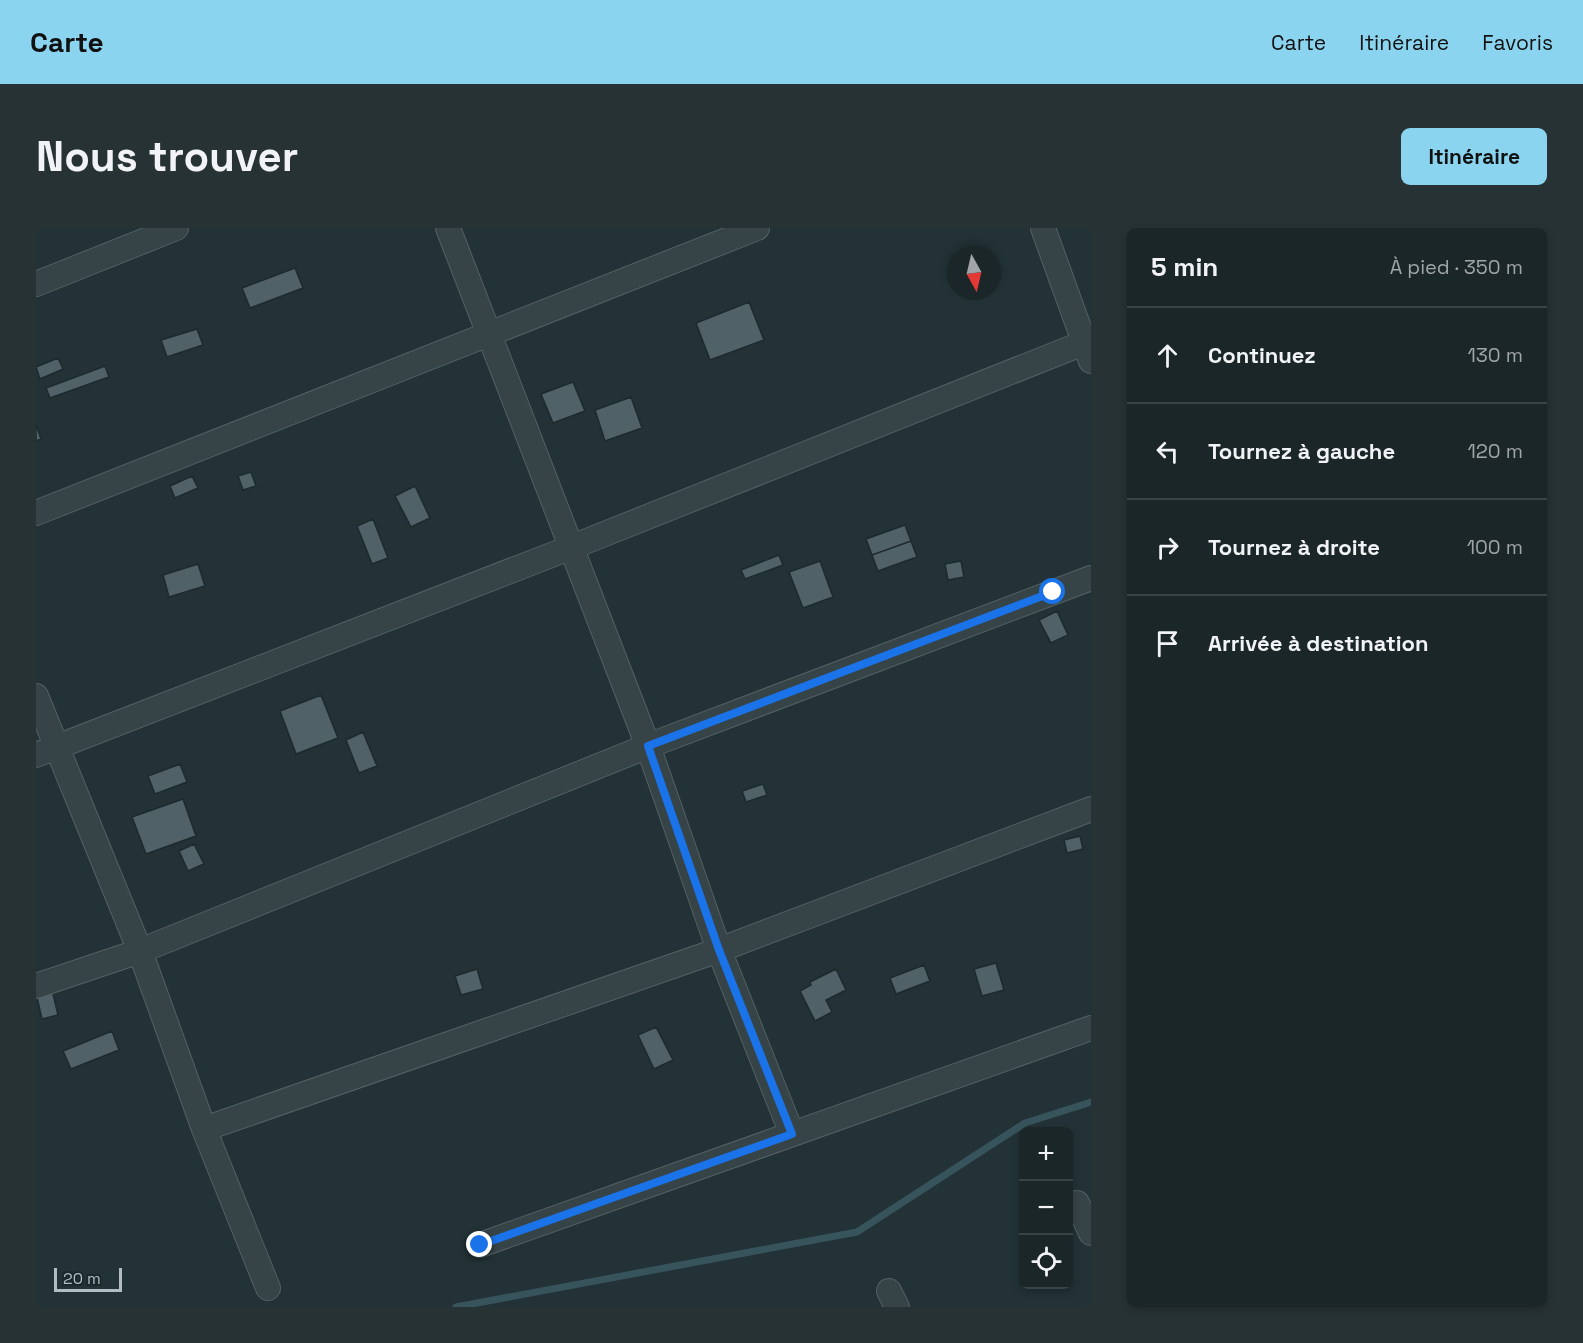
<!DOCTYPE html>
<html lang="fr">
<head>
<meta charset="utf-8">
<style>
	body { margin:0; font-family:"Space Grotesk",sans-serif; background:#273234; color:#f1f3f6 }
	.controls { position:absolute; right:18px; bottom:18px; display:grid; overflow:hidden; border-radius:9px; box-shadow:0 3px 9px #0003 }
	.controls button { width:54px; height:54px; display:grid; place-items:center; padding:0; border:0; border-bottom:2px solid #384345; background:#1a2628; color:#f1f3f6; font:30px sans-serif }
	.compass { position:absolute; left:911px; top:18px; width:54px; height:54px; border-radius:50%; background:#1a2628; box-shadow:0 3px 9px #0003; rotate:172deg }
	.scale { position:absolute; left:18px; bottom:15px; width:68px; box-sizing:border-box; padding-left:6px; border:3px solid #b0bec3; border-top:0; font-size:16px; line-height:21px; white-space:nowrap; color:#b0bec3; -webkit-text-stroke:4px #1b282c; paint-order:stroke }
	.stop { position:absolute; width:18px; height:18px; margin:-14px; border:4px solid #1a73e8; border-radius:50%; background:#fff }
	.stop.end { background:#1a73e8; border-color:#fff; box-shadow:0 2px 6px #0008 }
	.list { margin:0; padding:0; list-style:none }
	h2 { display:flex; justify-content:space-between; align-items:center; height:78px; margin:0; padding:0 24px; font-size:26px }
	h2 small { font-size:20px; font-weight:400; color:#9fa5a8 }
	.list li { display:grid; grid-template-columns:39px 1fr auto; gap:18px; align-items:center; box-sizing:border-box; height:96px; padding:0 24px; border-top:2px solid #384345 }
	.list b { display:block; font-size:22px; white-space:nowrap }
	.list em { font-size:20px; font-style:normal; color:#9fa5a8 }
	.icon { flex:none; width:33px; height:33px; fill:none; stroke:currentColor; stroke-width:2; stroke-linecap:round; stroke-linejoin:round }
	.map { position:relative; flex:none; width:1055px; height:1079px; overflow:hidden; border-radius:9px }
	header { display:flex; align-items:center; gap:36px; box-sizing:border-box; height:84px; padding:0 30px; background:#8ad4ef; color:#111 }
	header strong { font-size:28px }
	nav { display:flex; gap:33px; margin-inline-start:auto; font-size:21px }
	.intro { display:flex; align-items:center; justify-content:space-between; box-sizing:border-box; height:144px; padding:0 36px }
	h1 { margin:0; font-size:42px }
	.button { padding:15px 27px; border-radius:9px; background:#8ad4ef; color:#111; font-size:21px; font-weight:700 }
	main { display:flex; gap:36px; padding:0 36px }
	aside { flex:1; background:#1a2628; border-radius:9px; box-shadow:0 3px 9px #0003 }
	.map>svg:first-child { display:block }
</style>
</head>
<body>
<header>
<strong>Carte</strong>
<nav><a>Carte</a><a>Itinéraire</a><a>Favoris</a></nav>
</header>
<div class="intro"><h1>Nous trouver</h1><a class="button">Itinéraire</a></div>
<main>
<div class="map">
<svg width="1055" height="1079" viewBox="0 0 1055 1079">
	<rect width="100%" height="100%" fill="#223236"/>
	<g fill="none" stroke-linecap="round" stroke-linejoin="round">
		<!-- stream -->
		<path stroke="#37545c" stroke-width="7" d="M420,1079L821,1004L989,895L1055,874"/>
	</g>
	<!-- building -->
	<path fill="#506167" stroke="#1d2a2e" stroke-width="1.5" d="M259,40L267,60L214,80L206,60Z
		M713,74L728,112L674,132L660,95Z
		M161,101L167,117L131,129L125,112Z
		M22,130L27,141L4,151L0,139Z
		M69,138L73,149L14,170L10,160Z
		M537,154L549,183L517,195L505,166Z
		M595,169L606,200L569,213L559,182Z
		M0,196L5,211L0,213Z
		M215,244L220,258L207,262L202,248Z
		M156,248L162,260L139,270L134,258Z
		M379,258L394,290L375,299L359,268Z
		M337,291L352,330L336,336L321,298Z
		M869,297L875,313L836,327L830,311Z
		M875,313L881,329L842,343L836,327Z
		M743,327L747,337L709,351L705,342Z
		M784,333L797,369L767,380L753,344Z
		M925,333L928,349L912,352L909,336Z
		M162,336L169,358L133,369L127,347Z
		M1021,383L1032,407L1015,415L1003,392Z
		M285,467L302,510L260,526L244,483Z
		M327,504L341,538L323,545L310,512Z
		M144,536L151,554L119,566L112,548Z
		M727,556L731,567L710,574L706,563Z
		M147,571L160,608L110,626L96,589Z
		M1044,608L1047,621L1031,625L1028,612Z
		M158,616L168,636L152,643L143,623Z
		M960,735L968,762L946,768L938,741Z
		M888,737L894,753L860,766L854,750Z
		M441,741L447,761L425,767L419,748Z
		M800,741L810,762L790,772L796,784L779,793L764,763L775,757L774,754Z
		M15,757L22,787L6,791L0,765Z
		M620,799L637,832L618,841L602,807Z
		M76,803L83,822L35,841L27,823Z"/>
	<g fill="none" stroke-linecap="round" stroke-linejoin="round">
		<!-- minor casing -->
		<g stroke="#536165" stroke-width="26">
			<path id="minor" d="M412,0L612,518L683,722L756,906
				M1007,0L1055,133
				M0,56L140,0
				M0,285L721,0
				M0,468L104,723L168,901L232,1060
				M0,527L536,319L1055,112
				M0,758L104,723L612,518L1055,350
				M168,901L683,722L1055,581
				M1041,975L1055,1005
				M444,1017L1055,800
				M853,1063L861,1079"/>
		</g>
		<!-- minor -->
		<use href="#minor" stroke="#364347" stroke-width="24"/>
	</g>
	<g fill="none" stroke-linecap="round" stroke-linejoin="round">
		<!-- route -->
		<path stroke="#1a73e8" stroke-width="8" d="M444,1017L756,906L683,722L612,518L1017,364"/>
	</g>
</svg>
<div class="controls">
<button>+</button>
<button>−</button>
<button><svg class="icon" aria-label="locate" viewBox="0 0 24 24"><circle cx="12" cy="12" r="6"/><path d="M12 2v4M12 18v4M2 12h4M18 12h4"/></svg></button>
</div>
<svg class="compass" viewBox="-18 -18 36 36"><path d="M0-13l5 13h-10z" fill="#e53935"/><path d="M0 13l5-13h-10z" fill="#9fa5a8"/></svg>
<div class="scale">20 m</div>
<div class="stop" style="left:1017px;top:364px"></div>
<div class="stop end" style="left:444px;top:1017px"></div>
</div>
<aside>
<h2>5 min<small>À pied · 350 m</small></h2>
<ul class="list">
<li><svg class="icon" aria-label="ahead" viewBox="0 0 24 24"><path d="M12 20V5M6 11l6-6 6 6"/></svg><div><b>Continuez</b></div><em>130 m</em></li>
<li><svg class="icon" aria-label="left" viewBox="0 0 24 24"><path d="M17 20v-9H6M10 6l-5 5 5 5"/></svg><div><b>Tournez à gauche</b></div><em>120 m</em></li>
<li><svg class="icon" aria-label="right" viewBox="0 0 24 24"><path d="M7 20v-9h11M14 6l5 5-5 5"/></svg><div><b>Tournez à droite</b></div><em>100 m</em></li>
<li><svg class="icon" aria-label="arrive" viewBox="0 0 24 24"><path d="M6 21V4h12l-3 4 3 4H6"/></svg><div><b>Arrivée à destination</b></div></li>
</ul>
</aside>
</main>
</body>
</html>
